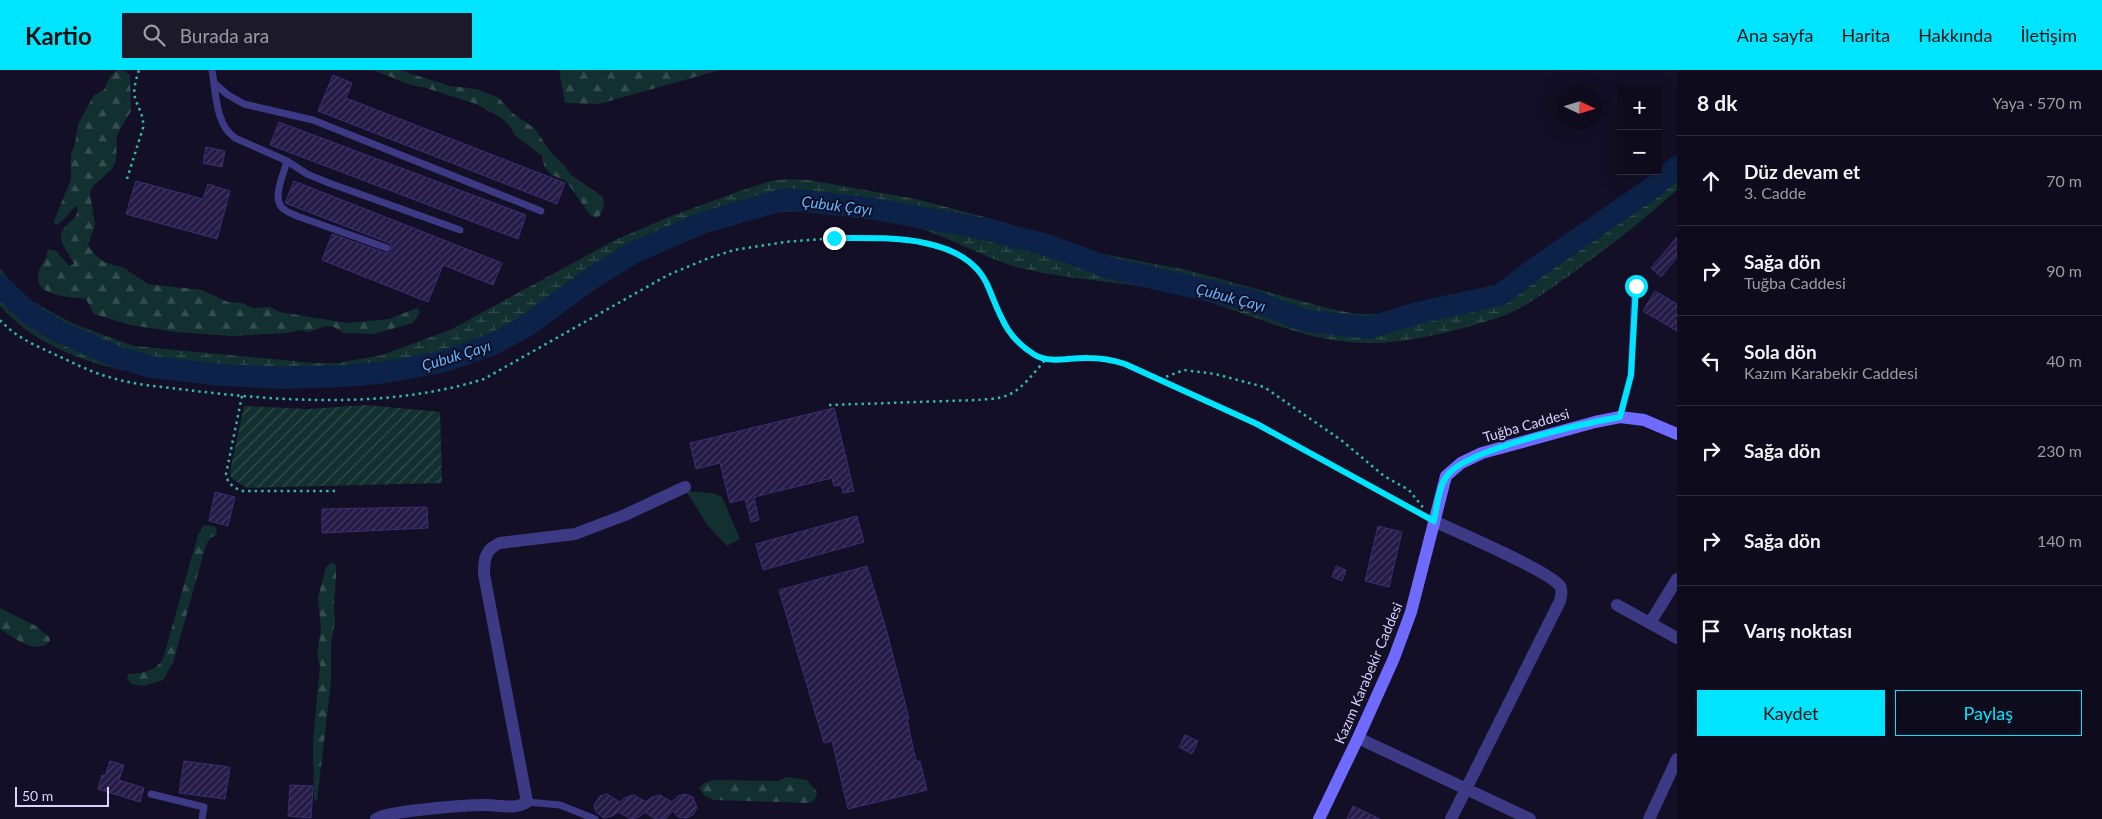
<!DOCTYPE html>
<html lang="tr">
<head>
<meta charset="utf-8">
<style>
	body { margin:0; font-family:Lato,sans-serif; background:#1c1929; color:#f1f3f6 }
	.controls { position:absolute; right:15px; top:15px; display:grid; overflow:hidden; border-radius:0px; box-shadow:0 5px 20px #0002 }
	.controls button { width:45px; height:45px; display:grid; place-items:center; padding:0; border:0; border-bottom:1px solid #2e2b3b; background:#0e0b1c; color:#f1f3f6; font:25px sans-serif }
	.compass { position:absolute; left:1557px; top:15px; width:45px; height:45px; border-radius:50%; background:#0e0b1c; box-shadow:0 5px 20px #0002; rotate:94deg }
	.scale { position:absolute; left:15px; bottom:12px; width:94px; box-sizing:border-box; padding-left:5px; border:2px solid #d9d4ff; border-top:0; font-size:14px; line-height:18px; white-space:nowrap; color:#d9d4ff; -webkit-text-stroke:4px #130f26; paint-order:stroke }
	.stop { position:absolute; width:15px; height:15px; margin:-11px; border:4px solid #00e5ff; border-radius:50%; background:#fff }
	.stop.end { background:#00e5ff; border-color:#fff; box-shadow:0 1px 5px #0008 }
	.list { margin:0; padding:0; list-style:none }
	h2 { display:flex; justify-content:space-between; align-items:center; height:65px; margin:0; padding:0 20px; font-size:21px }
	h2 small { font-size:16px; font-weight:400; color:#9b9ba3 }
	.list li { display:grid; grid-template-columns:32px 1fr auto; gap:15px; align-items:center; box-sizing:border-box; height:90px; padding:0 20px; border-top:1px solid #2e2b3b }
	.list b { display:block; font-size:19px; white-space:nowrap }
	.list p { margin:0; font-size:16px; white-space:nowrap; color:#9b9ba3 }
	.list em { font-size:16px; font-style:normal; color:#9b9ba3 }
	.actions { display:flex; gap:10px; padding:15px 20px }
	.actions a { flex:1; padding:11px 0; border:1px solid #00e5ff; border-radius:0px; text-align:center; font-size:18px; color:#00e5ff }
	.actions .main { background:#00e5ff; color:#111 }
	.icon { flex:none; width:28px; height:28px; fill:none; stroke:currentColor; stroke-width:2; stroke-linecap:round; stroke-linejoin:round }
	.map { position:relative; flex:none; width:1677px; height:749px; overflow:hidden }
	header { display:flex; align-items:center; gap:30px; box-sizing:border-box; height:70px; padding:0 25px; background:#00e5ff; color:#111 }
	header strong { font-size:24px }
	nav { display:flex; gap:28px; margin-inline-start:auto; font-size:18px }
	.search { width:350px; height:45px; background:#1c1929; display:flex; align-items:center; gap:12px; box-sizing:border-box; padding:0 18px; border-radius:0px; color:#9b9ba3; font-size:19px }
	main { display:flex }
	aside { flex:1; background:#0e0b1c }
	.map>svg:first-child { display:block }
</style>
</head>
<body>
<header>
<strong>Kartio</strong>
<div class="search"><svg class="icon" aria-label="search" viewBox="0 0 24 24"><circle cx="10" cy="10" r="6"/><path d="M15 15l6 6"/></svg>Burada ara</div>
<nav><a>Ana sayfa</a><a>Harita</a><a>Hakkında</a><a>İletişim</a></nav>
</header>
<main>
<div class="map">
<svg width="1677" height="749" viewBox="0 0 1677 749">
	<defs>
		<pattern id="forest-firs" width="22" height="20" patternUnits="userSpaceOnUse" patternTransform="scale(1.25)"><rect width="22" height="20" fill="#12302f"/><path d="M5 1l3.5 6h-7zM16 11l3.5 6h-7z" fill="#344d4e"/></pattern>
		<pattern id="wetland-marsh" width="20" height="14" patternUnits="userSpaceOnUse" patternTransform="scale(1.25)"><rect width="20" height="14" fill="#12302f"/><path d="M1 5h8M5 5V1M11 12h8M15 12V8" fill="none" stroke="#344d4e"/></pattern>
		<pattern id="garden-furrows" width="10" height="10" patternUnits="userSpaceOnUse" patternTransform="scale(1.25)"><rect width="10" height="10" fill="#12302f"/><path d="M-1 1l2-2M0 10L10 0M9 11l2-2" fill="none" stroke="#344d4e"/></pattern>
		<pattern id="building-hatch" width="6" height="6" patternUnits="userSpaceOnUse" patternTransform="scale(1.25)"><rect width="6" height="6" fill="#241b47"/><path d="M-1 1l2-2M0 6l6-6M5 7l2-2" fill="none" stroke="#433b63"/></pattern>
	</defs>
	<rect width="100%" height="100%" fill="#130f26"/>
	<!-- grass -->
	<path fill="#12302f" d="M686,421L713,423L722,427L740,469L727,476L708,456Z"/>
	<!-- forest -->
	<path fill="url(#forest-firs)" d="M117,0L124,1L130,5L131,41L120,59L117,67L116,91L112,99L93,116L90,123L95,155L88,175L94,184L104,192L124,198L148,214L202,220L228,232L242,233L253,238L270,237L280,242L347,253L389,249L417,238L420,242L413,253L374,264L344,263L334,257L326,256L309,262L299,260L287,263L231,266L176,262L130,255L94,244L86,229C71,227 30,227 39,201C42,192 47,190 48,179L56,181L69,196L74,194C71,186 60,175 61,166C62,153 81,150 77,136C68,141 65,152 55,155L54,151L71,109V84L75,74L78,54L94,25L104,20L109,8Z
		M373,0H399L450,16L476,19L499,28L511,42L534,58L553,85L564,95L571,105L602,126C606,132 603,144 597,148L590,145L566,111L552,105L545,98L542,86L515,65L509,55L500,47L476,34L426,18L411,15Z
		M559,0H720L599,34L565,33Z
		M204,455L214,456L217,459L216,465L210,468L206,475L173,593L163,610L144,616L132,614L127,609L128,604C141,604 156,601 163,589L198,465Z
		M333,492L336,496V506L334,534L335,552L331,574V612L317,731L314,730L313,672L320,596L317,584L321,559L318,528L326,497Z
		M0,538L36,556L49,567L50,571C36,586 14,568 0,559Z
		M787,707L807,710L817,722L816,728L810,733L713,730L704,725L699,718L704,713L714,710L778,711Z"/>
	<!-- wetland -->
	<path fill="url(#wetland-marsh)" d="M1677,88V120C1643,150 1608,178 1571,204C1554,216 1537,229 1518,239C1502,248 1484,252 1467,257C1422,269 1380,278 1333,270C1280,261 1230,236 1178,223C1125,211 1070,211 1017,197C985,188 956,171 925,160C891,148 818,140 782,142C700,149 628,194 561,239C536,256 512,275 485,287C462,297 438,300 415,304C340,316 265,316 189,309C156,305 123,303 92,292C57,281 24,263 0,236V198L16,219L31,231L74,254L134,276L315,293H338L382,285L450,260L615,170L669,147L740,121L771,111L785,109L809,110L916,129L1003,152L1087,181L1187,200L1327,238L1357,244H1382L1406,242L1449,231L1491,217L1512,207L1631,123Z"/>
	<!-- garden -->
	<path fill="url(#garden-furrows)" d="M367,335L440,342L442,413L247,418L231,408L230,401L244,336L308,339Z"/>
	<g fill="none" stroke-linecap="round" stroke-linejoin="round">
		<!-- river -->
		<path stroke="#0c2248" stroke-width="22" d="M0,216L30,244L60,262L117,287L151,297L223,305L281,308L344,306L380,303L441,292L491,275L525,257L592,208L633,183L702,153L786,129L874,139L985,159L1047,175L1110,198L1257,232L1302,250L1368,258L1417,243L1500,225L1541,194L1649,120L1677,97"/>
	</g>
	<!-- building -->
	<path fill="url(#building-hatch)" stroke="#3b2d73" d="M333,5L352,13L346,28L565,113L557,134L318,41Z
		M279,52L526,145L518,169L270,75Z
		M206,77L225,81L222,97L203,93Z
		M136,111L203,129L208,114L230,121L217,169L126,144Z
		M294,111L502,193L493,215L443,195L428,232L322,190L332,164L386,183L391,182L392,177L389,173L285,133Z
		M1677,167V187L1661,207L1651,198Z
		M1655,221L1677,234V261L1643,241Z
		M834,338L854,421L843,423L841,415L834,416L832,408L754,427L759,450L751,452L745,429L730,433L720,393L696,399L690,373Z
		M215,422L235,427L228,456L209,451Z
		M427,437L428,458L322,463V439Z
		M857,446L864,472L763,500L756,474Z
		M1378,456L1402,462L1389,517L1365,511Z
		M867,496L887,562L909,649H907L916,691H920L927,720L848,739L832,671L824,673L779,520Z
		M1336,496L1346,500L1342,511L1332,507Z
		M1185,665L1198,671L1192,684L1179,677Z
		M110,691L124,695L119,710L144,718L140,732L98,719L102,705L105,706Z
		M184,691L230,697L225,729L179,723Z
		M290,715L313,716L311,748L288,746Z
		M607,724L620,732L626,727L634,725L646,732L652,727L660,725L672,732L678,726L685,724L693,727L697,738L693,745L686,748L678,747L673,741L665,749H655L645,742L639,747L631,749L618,742L612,746L604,748L596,742L594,735L600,726Z
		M1353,736L1380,749H1347Z"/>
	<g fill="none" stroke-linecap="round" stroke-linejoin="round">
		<!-- path -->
		<path stroke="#2fb8b0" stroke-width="2.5" stroke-dasharray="2.5 4" stroke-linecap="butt" d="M127,109L143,58C144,47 140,41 136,31C132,21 136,10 139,0
			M0,250C14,266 34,275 54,284C72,292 90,302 109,307C137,316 167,317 195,321C291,332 391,338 484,309L668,205L709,188L734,180L785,172L834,168L908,170L931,174L949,180L965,189L980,202L1002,252L1010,263L1035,285L1046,289L1105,288L1125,294L1257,355L1424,445
			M1160,309L1184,300L1215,304L1264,317L1341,370L1384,406L1409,420L1425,440
			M242,326L226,404C227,413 233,417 241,421H338
			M829,335L977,330C987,329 999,329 1008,325C1023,319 1035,301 1046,289"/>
		<!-- lane -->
		<path stroke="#3d3a85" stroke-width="7" d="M212,0C216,22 215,54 235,68L287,91L307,104L329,113L460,160
			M214,13L228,25L244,34L313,50L541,141
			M287,91C284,103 274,124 280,135C283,141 291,143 297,146L387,178
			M1620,347L1631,305L1635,216
			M151,724L204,737L202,749
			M527,732L560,735L595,749"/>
		<!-- street -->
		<path stroke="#3d3a85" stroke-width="12" d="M1434,451C1457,462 1548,500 1560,516C1563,521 1561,526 1560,531L1451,749
			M1617,535L1677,568
			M1650,553L1677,509
			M1358,668L1530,749
			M376,749C385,741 469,735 485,735C499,735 516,740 527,732L484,504C484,489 485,479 500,473L575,464L625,445L685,417
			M1649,749L1677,689"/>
		<!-- secondary -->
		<path stroke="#6f6bff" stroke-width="12" d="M1319,749L1358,668L1394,588L1411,542L1446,406L1461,393L1482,383L1595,352L1620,347L1644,350L1677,364"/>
	</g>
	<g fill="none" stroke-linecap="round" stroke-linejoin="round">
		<!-- route -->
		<path stroke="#00e5ff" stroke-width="6" d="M834,168C881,168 963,163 987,214C1000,244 1005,267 1035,285C1050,294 1071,287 1088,288C1101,288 1113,290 1125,294L1257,354L1434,451C1437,437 1438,419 1446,407C1462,380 1586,353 1620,347L1631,305L1636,216"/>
	</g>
	<g text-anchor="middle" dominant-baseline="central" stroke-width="4" stroke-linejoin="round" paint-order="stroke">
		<!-- street labels -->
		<g font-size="14" fill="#d9d4ff" stroke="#130f26">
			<text transform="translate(1526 355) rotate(-16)">Tuğba Caddesi</text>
			<text transform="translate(1368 603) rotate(-67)">Kazım Karabekir Caddesi</text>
		</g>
		<!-- water labels -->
		<g font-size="15" font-style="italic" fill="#62b6ff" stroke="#130f26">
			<text transform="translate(837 135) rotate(7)">Çubuk Çayı</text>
			<text transform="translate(1231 227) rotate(15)">Çubuk Çayı</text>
			<text transform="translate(456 285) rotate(-17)">Çubuk Çayı</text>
		</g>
	</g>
</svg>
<div class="controls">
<button>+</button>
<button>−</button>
</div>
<svg class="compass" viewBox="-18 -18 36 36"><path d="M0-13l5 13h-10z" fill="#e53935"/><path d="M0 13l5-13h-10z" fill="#9b9ba3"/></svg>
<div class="scale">50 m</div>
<div class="stop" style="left:1636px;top:216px"></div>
<div class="stop end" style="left:834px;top:168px"></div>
</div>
<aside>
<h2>8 dk<small>Yaya · 570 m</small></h2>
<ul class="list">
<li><svg class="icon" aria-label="ahead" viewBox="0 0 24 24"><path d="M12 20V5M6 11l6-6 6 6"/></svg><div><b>Düz devam et</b><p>3. Cadde</p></div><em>70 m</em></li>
<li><svg class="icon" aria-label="right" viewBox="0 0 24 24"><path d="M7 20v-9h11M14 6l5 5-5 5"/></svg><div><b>Sağa dön</b><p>Tuğba Caddesi</p></div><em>90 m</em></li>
<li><svg class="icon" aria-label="left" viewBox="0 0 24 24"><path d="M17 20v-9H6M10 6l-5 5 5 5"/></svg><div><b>Sola dön</b><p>Kazım Karabekir Caddesi</p></div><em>40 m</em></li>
<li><svg class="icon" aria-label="right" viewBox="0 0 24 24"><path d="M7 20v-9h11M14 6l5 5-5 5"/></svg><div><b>Sağa dön</b></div><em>230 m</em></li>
<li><svg class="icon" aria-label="right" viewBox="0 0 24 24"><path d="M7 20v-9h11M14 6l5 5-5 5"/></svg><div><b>Sağa dön</b></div><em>140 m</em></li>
<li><svg class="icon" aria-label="arrive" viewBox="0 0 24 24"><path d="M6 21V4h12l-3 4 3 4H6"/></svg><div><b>Varış noktası</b></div></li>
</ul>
<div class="actions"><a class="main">Kaydet</a><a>Paylaş</a></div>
</aside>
</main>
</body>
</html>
